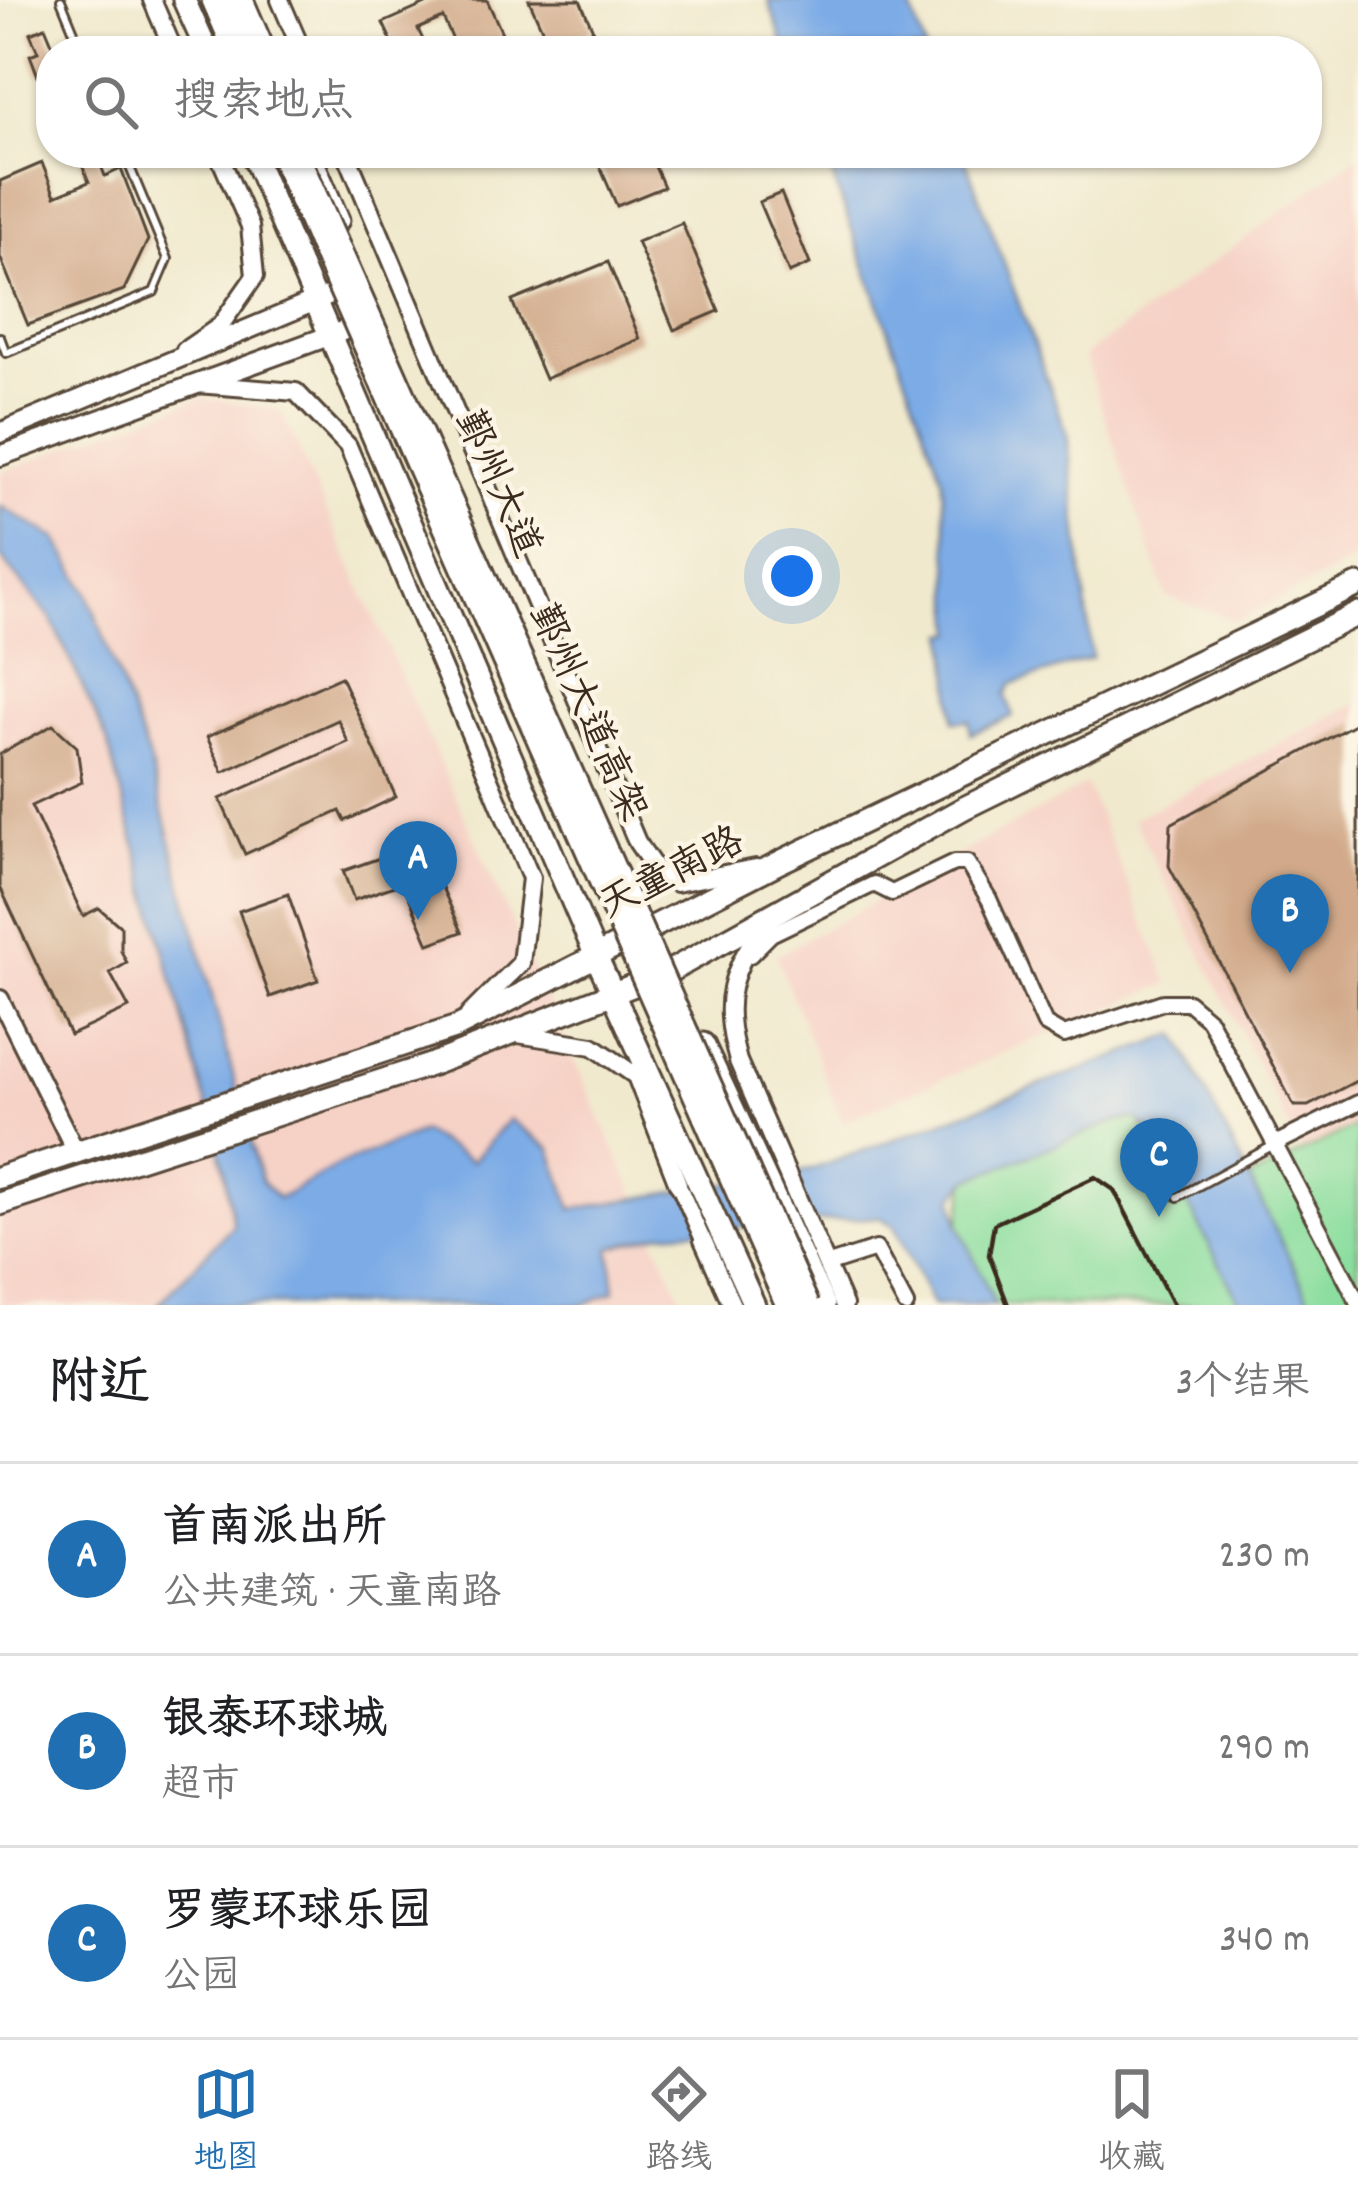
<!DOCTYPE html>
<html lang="zh">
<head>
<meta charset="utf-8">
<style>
	body { margin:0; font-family:Dekko,"LXGW WenKai TC",sans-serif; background:#f6f6f6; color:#202124 }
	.you { position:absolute; left:792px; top:576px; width:42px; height:42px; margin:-30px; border:9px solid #fff; border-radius:50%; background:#1a73e8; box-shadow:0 0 0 18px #1a73e833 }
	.badge { display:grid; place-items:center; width:78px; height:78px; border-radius:50%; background:#1f6fb2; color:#fff; font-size:39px; font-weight:700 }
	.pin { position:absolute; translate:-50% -99px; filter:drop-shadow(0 3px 6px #0008) }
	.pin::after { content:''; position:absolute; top:63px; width:42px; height:36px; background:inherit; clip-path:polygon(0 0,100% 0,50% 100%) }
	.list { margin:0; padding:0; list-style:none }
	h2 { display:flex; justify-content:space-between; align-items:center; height:156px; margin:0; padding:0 48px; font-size:51px }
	h2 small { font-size:39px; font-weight:400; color:#757577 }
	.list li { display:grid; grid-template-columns:78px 1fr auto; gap:36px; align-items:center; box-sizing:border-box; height:192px; padding:0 48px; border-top:3px solid #e0e0e0 }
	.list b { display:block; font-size:45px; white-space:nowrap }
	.list p { margin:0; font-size:39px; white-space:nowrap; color:#757577 }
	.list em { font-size:39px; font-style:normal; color:#757577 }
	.icon { flex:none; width:66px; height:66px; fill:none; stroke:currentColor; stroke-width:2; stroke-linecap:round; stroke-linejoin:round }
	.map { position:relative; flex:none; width:1358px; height:1305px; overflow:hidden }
	.search { position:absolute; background:#fff; box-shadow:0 3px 9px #0004; left:36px; right:36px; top:36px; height:132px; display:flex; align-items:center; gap:30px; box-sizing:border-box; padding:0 42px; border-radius:48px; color:#757577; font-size:45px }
	.sheet { height:732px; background:#fff }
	nav { display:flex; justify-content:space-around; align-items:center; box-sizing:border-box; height:168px; border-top:3px solid #e0e0e0; background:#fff; font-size:33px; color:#757577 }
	nav a { display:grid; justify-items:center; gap:6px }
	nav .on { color:#1f6fb2 }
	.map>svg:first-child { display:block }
</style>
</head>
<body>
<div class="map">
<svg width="1358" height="1305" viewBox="0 0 1358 1305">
	<rect width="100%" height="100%" fill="#fcf5e5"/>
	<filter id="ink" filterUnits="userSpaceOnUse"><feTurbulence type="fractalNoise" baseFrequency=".00833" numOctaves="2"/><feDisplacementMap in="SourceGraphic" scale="24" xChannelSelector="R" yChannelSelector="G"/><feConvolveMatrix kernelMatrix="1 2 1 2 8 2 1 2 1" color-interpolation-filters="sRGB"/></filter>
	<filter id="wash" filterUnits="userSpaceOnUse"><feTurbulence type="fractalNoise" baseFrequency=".004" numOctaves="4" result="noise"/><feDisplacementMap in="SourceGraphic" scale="48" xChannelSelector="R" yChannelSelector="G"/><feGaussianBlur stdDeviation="2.7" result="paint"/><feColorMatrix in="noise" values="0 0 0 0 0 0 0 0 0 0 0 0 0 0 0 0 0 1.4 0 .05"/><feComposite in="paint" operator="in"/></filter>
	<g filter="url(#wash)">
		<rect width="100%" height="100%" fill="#f0e9cd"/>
		<!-- built -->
		<path fill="#f6d1c6" d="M1358,156V558L1237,621L1166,596L1084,356Z
			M202,397L281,411L685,1305H0V472Z
			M1358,703V1125L1302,1152L1133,819Z
			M1086,784L1169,983L842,1121L776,956Z"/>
		<!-- green -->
		<path fill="#8bde9f" stroke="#63845e" stroke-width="3" d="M1138,1119L1191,1207L1358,1125V1305H995L959,1226L967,1179L1116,1121Z"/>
		<!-- water -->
		<path fill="#7babe6" stroke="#5b6a82" stroke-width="3" d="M768,0H908L926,51H786Z
			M824,153H963L1067,433L1092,658L1012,684L1006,695L1013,716L971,734L969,720L954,721L947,633H955L942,477Z
			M0,506L57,539L87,592L149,759L261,1180L278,1199L339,1165L422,1132L472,1161L509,1119L551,1149L572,1209L811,1170L1177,1034L1313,1305H1241L1151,1134L1138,1119L1116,1121L967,1180L954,1198L959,1225L995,1305H932L894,1226L879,1217L662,1233L610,1248L615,1291L582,1305H158L233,1225L223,1164L107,740L52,620L0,556Z"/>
		<g id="blocks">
			<!-- building -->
			<path fill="#d2aa8b" d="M435,0H487L510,51H458L443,18L418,29L428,51H396L383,23Z
				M529,0H580L593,30L551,49Z
				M45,27L55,51L51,71L38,76L30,55L38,52L30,33Z
				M77,153H96L105,176L121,169L148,240L124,290L28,325L0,257V181L42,163L55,196L89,182Z
				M594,153H649L664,187L617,206Z
				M781,193L810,264L789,273L759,202Z
				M682,223L719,311L674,330L637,242Z
				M608,262L640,339L545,379L512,301Z
				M341,677L396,797L345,821L340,811L245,854L220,799L348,742L338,720L223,772L207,737Z
				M1358,722V1080L1308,1106H1294L1169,866L1171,824Z
				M53,725L77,747L82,782L31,806L83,916L99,908L121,927V951L127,963L110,973L129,1008L70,1035L0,887V754Z
				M422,843L462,932L429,944L403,883L354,900L343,871Z
				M288,894L318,980L270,997L239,911Z"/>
		</g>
	</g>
	<g filter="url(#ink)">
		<use href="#blocks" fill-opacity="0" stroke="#564738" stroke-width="3"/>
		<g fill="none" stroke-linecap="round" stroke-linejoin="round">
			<!-- service casing -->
			<g stroke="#564738" stroke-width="12">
				<path id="service" d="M61,0L82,51
					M0,337L6,353L154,292L168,259L124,153
					M1178,1197L1272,1146"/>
			</g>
			<!-- minor casing -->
			<g stroke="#564738" stroke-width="20">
				<path id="minor" d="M750,955L771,934L874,884L892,893L954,863H967L989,899L1045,1024L1064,1035L1163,1002H1188L1209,1020L1358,1302
					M1275,1144L1358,1103
					M678,1184L703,1240
					M826,1265L876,1249L906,1305"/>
			</g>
			<!-- tertiary casing -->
			<g stroke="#564738" stroke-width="22">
				<path id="tertiary" d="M152,0L174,51
					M280,0L302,51
					M346,153L637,842L658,873L676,883L756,868
					M185,350L220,326L255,276L250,226L218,153
					M197,384L296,392L348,446L531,878L521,963L469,1015
					M767,919C730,973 721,998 738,1061L844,1305
					M0,999L77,1154
					M518,1034L593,1046L636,1076L678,1184
					M703,1240L732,1305"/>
			</g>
			<!-- secondary casing -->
			<g stroke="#564738" stroke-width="24">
				<path id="secondary" d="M0,433L349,287
					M0,456L367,322"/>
			</g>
			<!-- primary casing -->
			<g stroke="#564738" stroke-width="27">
				<path id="primary" d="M184,0L207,51
					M242,0L264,51
					M252,153L596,956L754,1305
					M309,153L338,220
					M703,1044L824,1305
					M0,1177L457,1027L780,862L1358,585
					M0,1204L430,1065L670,971L964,808L1358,614"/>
			</g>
			<!-- trunk casing -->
			<g stroke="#564738" stroke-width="27">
				<path id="trunk" d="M213,0L235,51
					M229,0L252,51"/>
			</g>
			<!-- service -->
			<use href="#service" stroke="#fff" stroke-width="6"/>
			<!-- minor -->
			<use href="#minor" stroke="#fff" stroke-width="14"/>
			<!-- tertiary -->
			<use href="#tertiary" stroke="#fff" stroke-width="16"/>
			<!-- secondary -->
			<use href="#secondary" stroke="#fff" stroke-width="18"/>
			<!-- primary -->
			<use href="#primary" stroke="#fff" stroke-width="21"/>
			<!-- trunk -->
			<use href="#trunk" stroke="#fff" stroke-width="21"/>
			<!-- rail -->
			<path stroke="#3b2a1e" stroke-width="4.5" d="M1008,1305L989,1255L994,1224L1095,1177L1114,1190L1173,1305"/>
			<!-- trunk-bridge casing -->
			<g stroke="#564738" stroke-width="27" stroke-linecap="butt">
				<path id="trunk-bridge" d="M280,153L787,1305
					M297,153L808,1305"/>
			</g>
			<!-- trunk-bridge -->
			<use href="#trunk-bridge" stroke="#fff" stroke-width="21"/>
		</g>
	</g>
	<g text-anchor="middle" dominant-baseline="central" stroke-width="9" stroke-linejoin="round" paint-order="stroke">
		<!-- street labels -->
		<g font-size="39" fill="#3b2a1e" stroke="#fcf5e5">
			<text transform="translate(495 485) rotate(66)">鄞州大道</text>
			<text transform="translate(585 714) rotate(66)">鄞州大道高架</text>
			<text transform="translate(673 876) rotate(-27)">天童南路</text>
		</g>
	</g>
</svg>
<div class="you"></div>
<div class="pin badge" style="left:418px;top:920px">A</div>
<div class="pin badge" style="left:1290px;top:973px">B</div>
<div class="pin badge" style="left:1159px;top:1217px">C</div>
<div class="search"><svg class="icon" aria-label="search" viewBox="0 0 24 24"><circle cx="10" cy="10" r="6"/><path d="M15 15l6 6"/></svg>搜索地点</div>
</div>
<section class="sheet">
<h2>附近<small>3个结果</small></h2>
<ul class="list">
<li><span class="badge">A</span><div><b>首南派出所</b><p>公共建筑 · 天童南路</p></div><em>230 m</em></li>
<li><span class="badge">B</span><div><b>银泰环球城</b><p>超市</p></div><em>290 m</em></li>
<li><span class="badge">C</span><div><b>罗蒙环球乐园</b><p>公园</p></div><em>340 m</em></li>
</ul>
</section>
<nav>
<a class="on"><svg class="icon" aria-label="map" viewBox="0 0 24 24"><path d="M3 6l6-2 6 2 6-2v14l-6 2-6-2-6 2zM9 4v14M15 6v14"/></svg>地图</a>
<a><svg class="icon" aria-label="directions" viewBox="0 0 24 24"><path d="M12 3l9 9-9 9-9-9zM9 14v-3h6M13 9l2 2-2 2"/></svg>路线</a>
<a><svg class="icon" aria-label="saved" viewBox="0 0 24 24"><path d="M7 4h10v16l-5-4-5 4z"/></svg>收藏</a>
</nav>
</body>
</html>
